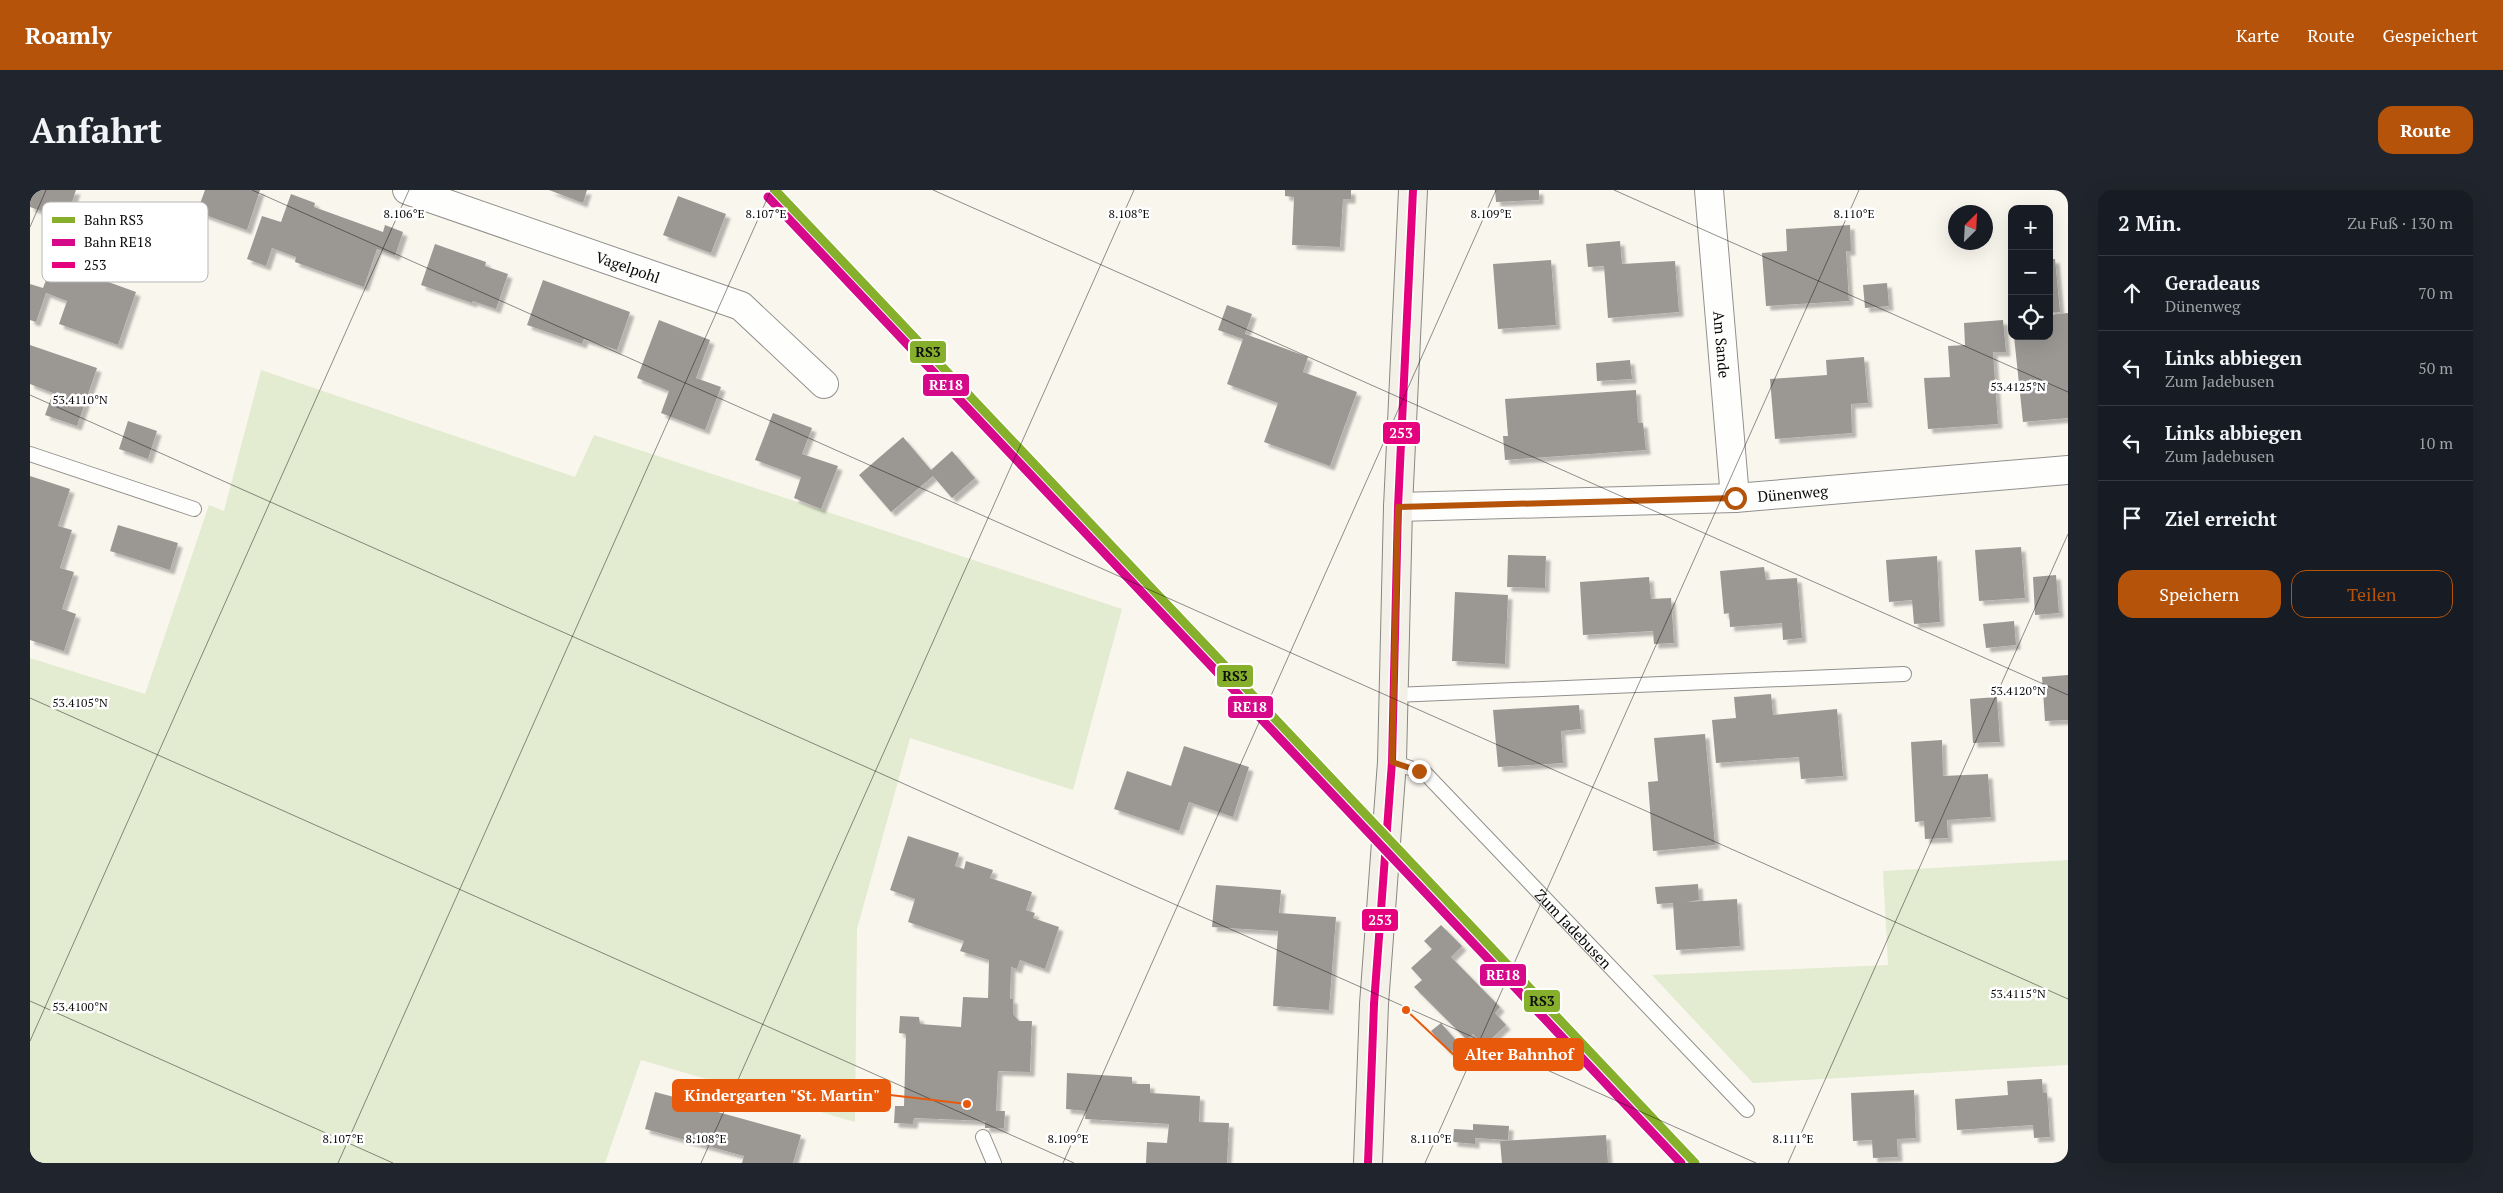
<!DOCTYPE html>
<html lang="de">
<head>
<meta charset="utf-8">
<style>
	body { margin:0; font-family:"PT Serif",serif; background:#20242c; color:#f1f3f6 }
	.controls { position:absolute; right:15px; top:15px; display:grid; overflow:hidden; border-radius:10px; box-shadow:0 5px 20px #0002 }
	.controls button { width:45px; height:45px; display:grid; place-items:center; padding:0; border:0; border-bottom:1px solid #363941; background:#171b24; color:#f1f3f6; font:25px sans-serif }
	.compass { position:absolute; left:1918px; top:15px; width:45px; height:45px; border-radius:50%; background:#171b24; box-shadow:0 5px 20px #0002; rotate:24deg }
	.stop { position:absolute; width:15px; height:15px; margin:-11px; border:4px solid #b45309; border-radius:50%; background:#fff }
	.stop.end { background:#b45309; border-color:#fff; box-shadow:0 1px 5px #0008 }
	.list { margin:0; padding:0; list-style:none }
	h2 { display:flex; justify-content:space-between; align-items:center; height:65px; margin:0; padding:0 20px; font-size:21px }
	h2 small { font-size:16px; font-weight:400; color:#9ea1a6 }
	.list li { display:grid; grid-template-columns:32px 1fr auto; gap:15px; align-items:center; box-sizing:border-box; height:75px; padding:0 20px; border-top:1px solid #363941 }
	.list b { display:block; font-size:19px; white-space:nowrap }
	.list p { margin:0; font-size:16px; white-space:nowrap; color:#9ea1a6 }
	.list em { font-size:16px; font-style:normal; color:#9ea1a6 }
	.actions { display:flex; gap:10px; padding:15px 20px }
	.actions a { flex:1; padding:11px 0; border:1px solid #b45309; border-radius:15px; text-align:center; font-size:18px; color:#b45309 }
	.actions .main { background:#b45309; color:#fff }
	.icon { flex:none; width:28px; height:28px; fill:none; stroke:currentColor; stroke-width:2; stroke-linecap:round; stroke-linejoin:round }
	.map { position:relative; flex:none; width:2038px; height:973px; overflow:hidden; border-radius:15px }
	header { display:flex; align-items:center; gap:30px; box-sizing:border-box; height:70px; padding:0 25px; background:#b45309; color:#fff }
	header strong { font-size:24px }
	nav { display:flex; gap:28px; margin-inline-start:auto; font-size:18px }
	.intro { display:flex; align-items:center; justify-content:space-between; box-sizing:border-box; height:120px; padding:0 30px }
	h1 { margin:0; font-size:35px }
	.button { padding:12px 22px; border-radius:15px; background:#b45309; color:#fff; font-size:18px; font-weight:700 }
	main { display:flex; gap:30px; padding:0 30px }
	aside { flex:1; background:#171b24; border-radius:15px; box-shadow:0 5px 20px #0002 }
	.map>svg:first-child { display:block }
</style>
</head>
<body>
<header>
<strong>Roamly</strong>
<nav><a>Karte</a><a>Route</a><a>Gespeichert</a></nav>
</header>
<div class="intro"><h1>Anfahrt</h1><a class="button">Route</a></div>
<main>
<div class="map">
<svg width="2038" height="973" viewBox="0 0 2038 973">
	<defs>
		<filter id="shadow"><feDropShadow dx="4.5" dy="4.5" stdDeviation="1" flood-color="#0004"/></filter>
	</defs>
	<rect width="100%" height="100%" fill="#f9f6ee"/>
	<!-- green -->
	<path fill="#e3ebd0" d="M231,180L545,287L564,245L1092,419L1043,600L880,548L827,739L825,932L611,870L575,973H0V468L115,504L179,315L194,321Z
		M2038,670V875L1723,893L1622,785L1858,775L1853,681Z"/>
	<!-- building -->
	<path fill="#9b9894" filter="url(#shadow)" d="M0,0H46L36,30L0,17Z
		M175,0H230L217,40L167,22Z
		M519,0H557L553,13Z
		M1255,0H1321V9H1313L1310,57L1262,55L1264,7L1255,6Z
		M1465,0H1509V10L1466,12Z
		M261,4L285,13L284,17L353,42L355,35L373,42L365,66L347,59L334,97L265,72L266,67L242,58L236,76L217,69L232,26L251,32Z
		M648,6L696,24L681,63L633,45Z
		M1820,35L1821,61H1816L1819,111L1736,116L1732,63L1757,61L1756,39Z
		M1590,51L1592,74L1645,71L1649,122L1578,128L1574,76L1558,77L1556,54Z
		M405,54L456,72L455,76L478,84L466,119L443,111L442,113L391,95Z
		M2019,69H2025L2030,122L2019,123Z
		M1521,70L1526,135L1468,139L1463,74Z
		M23,72L106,102L88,155L29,134L37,111L16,103L6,132L0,130V94L13,98Z
		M513,90L600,122L587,160L554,149L552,154L497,135Z
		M1857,93L1859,116L1835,118L1833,95Z
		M1197,115L1222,124L1215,144L1278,167L1273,182L1327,202L1300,276L1234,252L1248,213L1197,194L1213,149L1188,140Z
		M2038,123V228L1993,232L1984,146H2019V125Z
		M629,130L680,150L666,188L691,197L675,240L631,223L639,201L607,188Z
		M1973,130L1976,162H1963L1968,234L1898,239L1894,188L1920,187L1918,156L1935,155L1934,133Z
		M0,155L67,178L47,236L15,225L23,203L0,194Z
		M1834,167L1838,213L1821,214L1822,243L1745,249L1740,189L1797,185L1796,170Z
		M1600,170L1602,189L1567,191L1566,173Z
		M1606,200L1608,233H1613L1616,260L1475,270L1473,246H1478L1475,209Z
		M743,223L782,238L772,264L808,276L791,319L764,308L771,287L725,270Z
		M98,231L127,241L118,269L89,259Z
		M873,247L901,280L922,261L945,288L922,308L903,286L861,322L829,285Z
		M0,286L40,299L28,336L42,340L30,378L44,382L32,419L46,424L34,461L0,450Z
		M88,335L148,353L140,380L80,361Z
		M1991,357L1995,408L1949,411L1945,360Z
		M1478,365L1516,366L1515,398L1477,397Z
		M1907,366L1910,432L1884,434L1882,410L1859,412L1856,370Z
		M1734,377L1736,390L1767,388L1772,448L1753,450L1752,433L1700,437L1699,423L1694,424L1690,381Z
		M2026,385L2029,423L2005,425L2003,387Z
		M1619,387L1621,409L1641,408L1644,453L1624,454L1623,441L1553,445L1550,392Z
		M1425,402L1478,405L1475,474L1422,471Z
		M1984,431L1986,455L1956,458L1953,434Z
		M2038,485V530L2015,531L2012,487Z
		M1741,504L1743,525L1807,519L1813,586L1771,589L1769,567L1686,573L1682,530L1706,528L1704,507Z
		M1967,507L1970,552L1943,553L1940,509Z
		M1549,515L1551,539L1531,541L1533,573L1468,577L1463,520Z
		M1675,544L1685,655L1623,661L1618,592L1628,591L1624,548Z
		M1912,550L1913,586L1958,584L1961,627L1917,630L1918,648L1895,649L1894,631L1885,632L1881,552Z
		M1154,556L1219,577L1203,627L1159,612L1149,641L1084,619L1097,581L1141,596Z
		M878,646L929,663L925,676L934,679L936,671L963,680L960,688L1002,702L996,720L1005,723L1003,728L1029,737L1015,779L990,770L987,779L981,777L980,809H983V824L989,831H1002L1000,882L968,881L966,921H975L974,938H955V931L884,928L883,934L864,933L865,916H874L876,844L869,843L870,826L889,827L890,834L931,837L933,807L958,808L959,770L930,761L934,751L878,732L885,709L860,700Z
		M1668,694L1669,710L1656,712L1707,709L1710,756L1646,760L1643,713L1627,714L1625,697Z
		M1186,695L1251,700L1249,723L1306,727L1299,820L1243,816L1248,741L1182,737Z
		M1411,735L1432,756L1421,767L1470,817L1465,823L1476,835L1454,856L1443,844L1437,850L1384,797L1392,790L1381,778L1402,759L1394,751Z
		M1411,833L1430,855L1420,863L1401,841Z
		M1037,883L1102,887V894H1120V903L1170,906L1169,932L1199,933L1197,973H1116L1117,952L1137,953L1139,934L1055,929L1056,921L1036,919Z
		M2012,889L2013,903H2017L2020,947L2004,948L2003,935L1927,940L1925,909L1978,905L1977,891Z
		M1884,900L1886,948L1867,949L1868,967L1843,968L1842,950L1823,951L1821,903Z
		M625,902L667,913L666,916L771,945L763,973H712L714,966L615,939Z
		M1443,934L1479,936L1478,950L1445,948V954L1423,952L1424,939L1443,940Z
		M1576,945L1578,973H1472L1470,951Z"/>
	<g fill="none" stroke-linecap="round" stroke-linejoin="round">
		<!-- lane casing -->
		<g stroke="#92908d" stroke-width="16">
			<g id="lane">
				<path d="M0,264L164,319"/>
				<path d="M1364,505L1874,484"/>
				<path id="s1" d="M1362,572L1395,583L1717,920"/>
				<path d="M953,947L964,973"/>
			</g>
		</g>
		<!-- street casing -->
		<g stroke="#92908d" stroke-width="30">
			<g id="street">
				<path id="s2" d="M377,0L711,116L794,194"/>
				<path id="s3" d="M1679,0L1705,308"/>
				<path id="s4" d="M1368,317L1705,308L2038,280"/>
			</g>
		</g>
		<!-- secondary casing -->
		<g stroke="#888783" stroke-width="30">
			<path id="secondary" d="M1338,973L1344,814L1362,572L1368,317L1383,0"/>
		</g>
		<!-- lane -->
		<use href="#lane" stroke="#fefefc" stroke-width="14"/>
		<!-- street -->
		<use href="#street" stroke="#fefefc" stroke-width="28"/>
		<!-- secondary -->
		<use href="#secondary" stroke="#f3f0e8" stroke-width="28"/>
		<!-- bus-1 casing -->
		<g stroke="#fff" stroke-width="11">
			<path id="bus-1" d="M1338,973L1344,814L1362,572L1368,317L1383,0"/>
		</g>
		<!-- bus-1 -->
		<use href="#bus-1" stroke="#e5007d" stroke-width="8"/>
		<!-- rail-1 casing -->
		<g stroke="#fff" stroke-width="12">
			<path id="rail-1" d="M745,0L1665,973"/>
		</g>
		<!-- rail-2 casing -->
		<g stroke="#fff" stroke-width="12">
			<path id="rail-2" d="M738,7L1651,973"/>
		</g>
		<!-- rail-1 -->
		<use href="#rail-1" stroke="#86af2b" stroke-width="9"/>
		<!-- rail-2 -->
		<use href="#rail-2" stroke="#d7098b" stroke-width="9"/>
	</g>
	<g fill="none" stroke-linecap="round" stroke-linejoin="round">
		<!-- route -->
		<path stroke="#b45309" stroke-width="6" d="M1389,581L1362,572L1368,317L1705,308"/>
	</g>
	<!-- ticks -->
	<path fill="none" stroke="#0a0a0a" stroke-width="1" stroke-opacity="0.45" d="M222,0L2038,809M903,0L2038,505M1584,0L2038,202M0,37L16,0M0,205L1726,973M0,508L1044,973M0,811L363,973M0,851L379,0M308,973L741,0M671,973L1104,0M1033,973L1466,0M1395,973L1829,0M1758,973L2038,344"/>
	<g text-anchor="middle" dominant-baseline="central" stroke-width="5" stroke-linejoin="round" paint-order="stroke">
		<!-- street labels -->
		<g font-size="15" fill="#0a0a0a" stroke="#fff">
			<text stroke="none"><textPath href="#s2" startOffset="234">Vagelpohl</textPath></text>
			<text stroke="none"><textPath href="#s3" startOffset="155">Am Sande</textPath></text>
			<text stroke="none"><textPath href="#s4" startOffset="395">Dünenweg</textPath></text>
			<text stroke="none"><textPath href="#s1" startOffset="250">Zum Jadebusen</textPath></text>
		</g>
	</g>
	<!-- legend -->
	<rect x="12" y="12" width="166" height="80" rx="8" fill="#fff" stroke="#b6b6b6" stroke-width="1"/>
	<rect x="22" y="27" width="23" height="6" fill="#86af2b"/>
	<rect x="22" y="49" width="23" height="7" fill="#d7098b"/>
	<rect x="22" y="72" width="23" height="6" fill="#e5007d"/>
	<g font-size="14" fill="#0a0a0a">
		<text x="54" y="35">Bahn RS3</text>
		<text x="54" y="57">Bahn RE18</text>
		<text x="54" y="80">253</text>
	</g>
	<g font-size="12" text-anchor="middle" fill="#0a0a0a" stroke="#fff" stroke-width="5" stroke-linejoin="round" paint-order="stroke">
		<text x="374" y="28">8.106°E</text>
		<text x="1461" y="28">8.109°E</text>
		<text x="1824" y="28">8.110°E</text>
		<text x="736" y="28">8.107°E</text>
		<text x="1099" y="28">8.108°E</text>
		<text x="1988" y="201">53.4125°N</text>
		<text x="50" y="214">53.4110°N</text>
		<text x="1988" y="505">53.4120°N</text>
		<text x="50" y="517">53.4105°N</text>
		<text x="1988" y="808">53.4115°N</text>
		<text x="50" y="821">53.4100°N</text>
		<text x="313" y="953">8.107°E</text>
		<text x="676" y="953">8.108°E</text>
		<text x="1038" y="953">8.109°E</text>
		<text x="1401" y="953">8.110°E</text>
		<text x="1763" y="953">8.111°E</text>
	</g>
	<!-- callouts -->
	<path fill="none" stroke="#e8590c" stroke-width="2" d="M1376 820L1424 865M937 914L860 905"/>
	<g fill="#e8590c" stroke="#fff" stroke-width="2">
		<circle cx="1376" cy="820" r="5"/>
		<circle cx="937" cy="914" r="5"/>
	</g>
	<g fill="#e8590c" stroke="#e8590c" stroke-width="2">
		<rect x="1424" y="849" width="129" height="31" rx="5"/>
		<rect x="643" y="890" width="217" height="31" rx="5"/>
	</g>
	<g font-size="16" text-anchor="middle" font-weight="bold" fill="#fff">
		<text x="1489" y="870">Alter Bahnhof</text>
		<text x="752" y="911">Kindergarten "St. Martin"</text>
	</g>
	<g stroke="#fff" stroke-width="2">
		<rect x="879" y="150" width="38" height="24" rx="5" fill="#86af2b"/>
		<rect x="892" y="183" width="48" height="24" rx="5" fill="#d7098b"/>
		<rect x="1352" y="231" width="39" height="24" rx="5" fill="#e5007d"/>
		<rect x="1186" y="474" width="38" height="24" rx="5" fill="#86af2b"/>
		<rect x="1197" y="505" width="47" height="24" rx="5" fill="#d7098b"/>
		<rect x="1331" y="718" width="38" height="24" rx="5" fill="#e5007d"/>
		<rect x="1449" y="773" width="48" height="24" rx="5" fill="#d7098b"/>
		<rect x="1493" y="799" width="38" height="24" rx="5" fill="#86af2b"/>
	</g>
	<g font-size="14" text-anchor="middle" font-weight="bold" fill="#fff">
		<text x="916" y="200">RE18</text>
		<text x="1371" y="248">253</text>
		<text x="1220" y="522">RE18</text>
		<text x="1350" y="735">253</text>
		<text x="1473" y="790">RE18</text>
	</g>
	<g font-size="14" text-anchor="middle" font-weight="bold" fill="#111">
		<text x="898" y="167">RS3</text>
		<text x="1205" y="491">RS3</text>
		<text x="1512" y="816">RS3</text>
	</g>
</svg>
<div class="controls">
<button>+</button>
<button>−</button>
<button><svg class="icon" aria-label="locate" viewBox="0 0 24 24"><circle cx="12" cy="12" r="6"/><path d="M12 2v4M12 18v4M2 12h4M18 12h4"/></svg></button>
</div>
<svg class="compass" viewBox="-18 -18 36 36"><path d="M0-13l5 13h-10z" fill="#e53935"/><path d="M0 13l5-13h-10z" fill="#9ea1a6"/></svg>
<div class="stop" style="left:1705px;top:308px"></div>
<div class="stop end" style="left:1389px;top:581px"></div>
</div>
<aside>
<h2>2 Min.<small>Zu Fuß · 130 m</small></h2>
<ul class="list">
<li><svg class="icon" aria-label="ahead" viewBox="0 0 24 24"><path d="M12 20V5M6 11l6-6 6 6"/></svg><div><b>Geradeaus</b><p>Dünenweg</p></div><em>70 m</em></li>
<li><svg class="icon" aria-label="left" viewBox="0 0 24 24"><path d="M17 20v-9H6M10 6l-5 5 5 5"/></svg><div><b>Links abbiegen</b><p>Zum Jadebusen</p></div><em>50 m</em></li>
<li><svg class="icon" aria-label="left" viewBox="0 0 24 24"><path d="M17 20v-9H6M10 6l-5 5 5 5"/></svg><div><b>Links abbiegen</b><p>Zum Jadebusen</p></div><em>10 m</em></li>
<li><svg class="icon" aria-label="arrive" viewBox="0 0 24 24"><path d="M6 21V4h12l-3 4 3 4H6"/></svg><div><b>Ziel erreicht</b></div></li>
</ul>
<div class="actions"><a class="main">Speichern</a><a>Teilen</a></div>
</aside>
</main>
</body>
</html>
